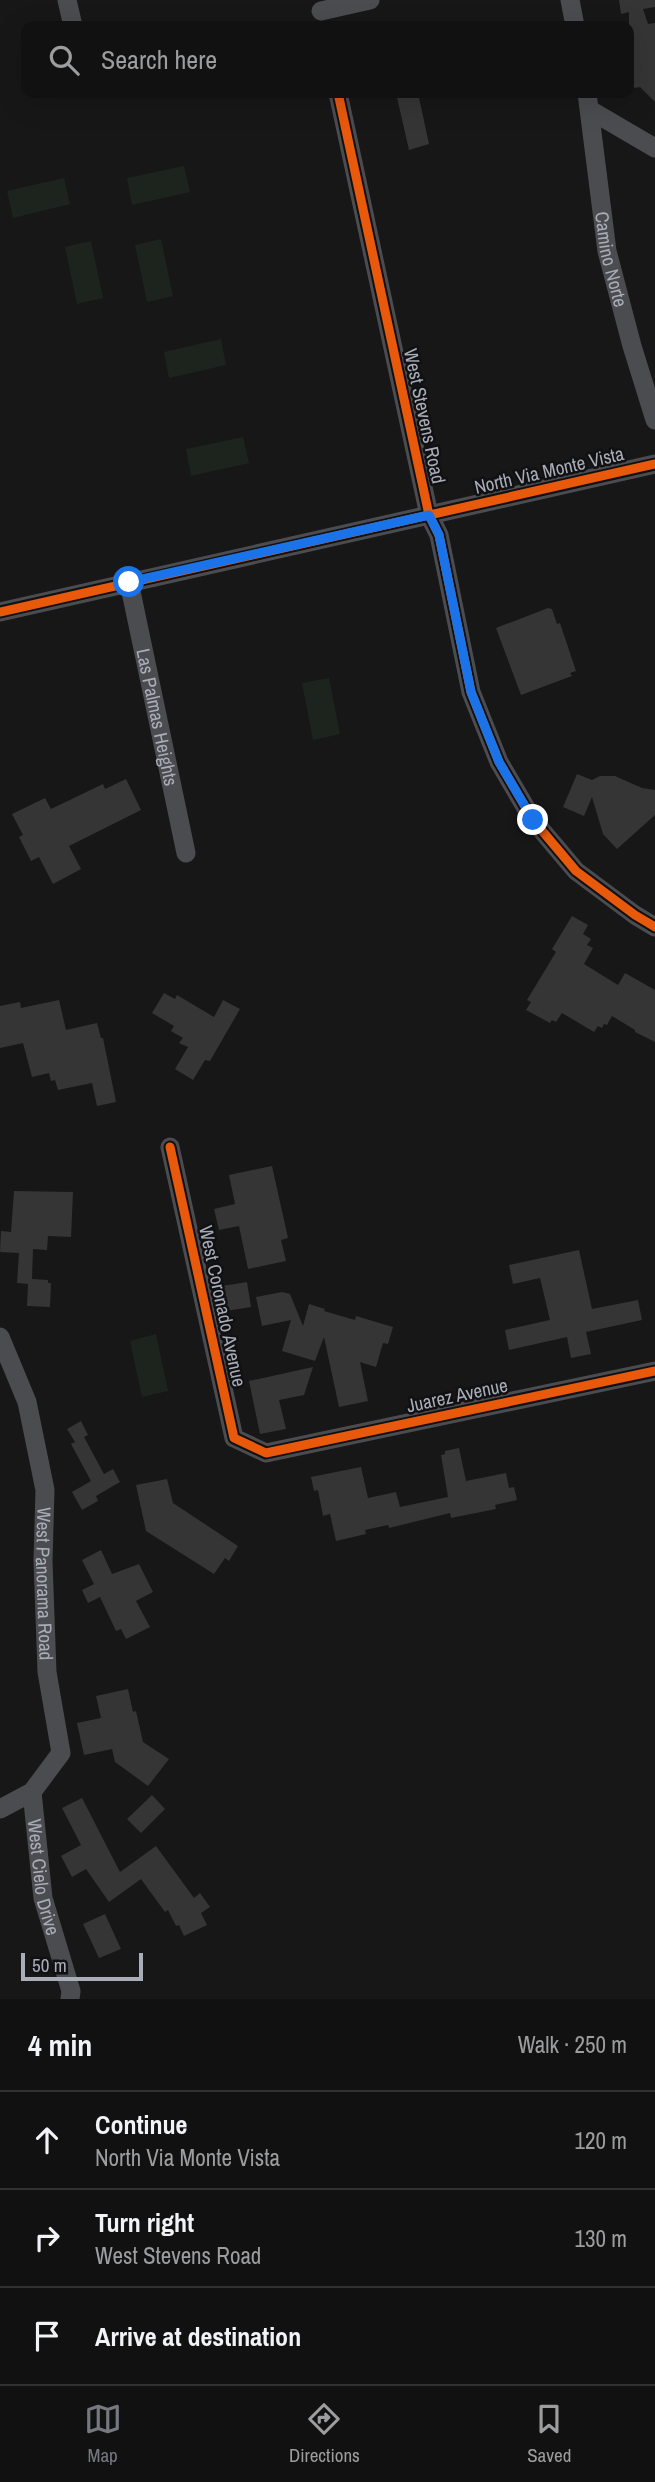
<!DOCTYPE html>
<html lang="en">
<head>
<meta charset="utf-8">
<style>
	body { margin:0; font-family:"Archivo Narrow",sans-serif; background:#1a1a1a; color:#f1f3f6 }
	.scale { position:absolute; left:21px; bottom:18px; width:122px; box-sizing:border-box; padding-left:7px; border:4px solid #a8adb8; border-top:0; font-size:19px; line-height:24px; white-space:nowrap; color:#a8adb8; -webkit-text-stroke:5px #111113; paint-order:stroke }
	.stop { position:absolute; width:21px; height:21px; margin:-16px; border:5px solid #1a73e8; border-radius:50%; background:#fff }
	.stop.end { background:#1a73e8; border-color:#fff; box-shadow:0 2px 7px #0008 }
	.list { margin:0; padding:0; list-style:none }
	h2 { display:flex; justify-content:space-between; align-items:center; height:91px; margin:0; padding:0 28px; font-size:30px }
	h2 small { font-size:23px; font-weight:400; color:#9c9d9f }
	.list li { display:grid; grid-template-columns:46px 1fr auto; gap:21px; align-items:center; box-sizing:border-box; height:98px; padding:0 28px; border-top:2px solid #303131 }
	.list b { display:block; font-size:26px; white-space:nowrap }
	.list p { margin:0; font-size:23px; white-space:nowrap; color:#9c9d9f }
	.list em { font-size:23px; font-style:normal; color:#9c9d9f }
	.icon { flex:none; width:38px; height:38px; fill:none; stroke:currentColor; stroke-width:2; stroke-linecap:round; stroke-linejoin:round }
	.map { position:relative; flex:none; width:655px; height:1999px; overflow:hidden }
	.search { position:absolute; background:#111; box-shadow:0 7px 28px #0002; left:21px; right:21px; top:21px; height:77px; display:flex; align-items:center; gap:18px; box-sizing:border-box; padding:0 24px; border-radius:14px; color:#9c9d9f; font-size:26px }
	.sheet { height:385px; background:#111 }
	nav { display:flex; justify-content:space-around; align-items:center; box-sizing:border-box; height:98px; border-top:2px solid #303131; background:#111; font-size:19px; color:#9c9d9f }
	nav a { display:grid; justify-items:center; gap:4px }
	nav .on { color:#757880 }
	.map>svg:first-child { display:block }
</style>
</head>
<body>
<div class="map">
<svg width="655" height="1999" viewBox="0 0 655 1999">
	<rect width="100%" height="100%" fill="#171717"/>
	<!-- green -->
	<path fill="#1d241e" d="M184,166L190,192L132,205L127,178Z
		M64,178L70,204L13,218L7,191Z
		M161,239L173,296L147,302L135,245Z
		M91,241L103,298L77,304L65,247Z
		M221,339L226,365L169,378L164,352Z
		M243,437L249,463L191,476L186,449Z
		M329,678L340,734L313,740L302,683Z
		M156,1334L168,1391L142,1397L130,1341Z"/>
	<!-- building -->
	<path fill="#353536" d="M619,0H655V7L643,9L648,24L655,23V102L640,87L635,88L629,83L631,74L629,66V12L621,14Z
		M396,93H418L429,144L409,150Z
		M548,608L552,609L557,624L560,623L576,671L570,673L572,676L521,695L496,628Z
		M577,774L592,780L600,776H615L642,788L655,790V815L617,849L603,834L592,797L584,816L563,807Z
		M126,779L141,810L69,846L81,869L53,884L39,857L31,861L19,837L23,835L12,814L45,798L51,809L103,784L105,789Z
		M572,916L588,925L583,934L591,939L587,945L593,948L584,964L618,985L625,973L655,990V1042L635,1032V1030L612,1016L607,1025L604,1024L602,1028L598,1026L594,1032L562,1013L556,1022L552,1020L550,1023L526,1010L531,1002L527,1000L556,952L552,949Z
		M164,993L175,999L177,995L214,1017L223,1000L240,1009L210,1061L205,1060L193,1080L175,1069L188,1047L179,1043L183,1038L171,1031L174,1026L152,1013Z
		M59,1000L66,1030L97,1023L101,1038H103L116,1102L97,1106L92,1083L58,1090L55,1080L51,1081L49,1073L32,1077L23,1043L0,1048V1006L20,1002L21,1008Z
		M272,1166L288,1238L281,1240L286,1261L248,1269L239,1226L219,1230L214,1209L235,1204L229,1175Z
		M14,1191L73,1192L71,1237L48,1236L47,1250L33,1249L32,1279L48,1280V1283H51L50,1307L27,1306L28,1284L17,1283L19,1253L0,1252L1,1231L11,1232Z
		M579,1250L592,1309L638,1300L642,1320L586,1332L591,1354L571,1358L567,1337L509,1350L505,1330L550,1320L540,1278L513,1284L509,1265Z
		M247,1282L251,1307L220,1312L216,1287Z
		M282,1292L290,1294L303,1326L309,1304L325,1309L324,1311L355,1320L356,1316L393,1327L388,1344L383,1343L376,1367L360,1362L368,1401L339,1407L324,1337L315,1361L282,1351L291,1320L262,1326L256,1297Z
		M313,1367L304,1395L279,1400L286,1429L260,1434L249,1381Z
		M81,1421L88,1435L84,1437L104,1474L113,1469L120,1482L96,1496L98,1501L82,1510L72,1492L91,1481L71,1444L75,1442L67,1429Z
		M459,1448L466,1481L506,1473L509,1488L514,1487L517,1500L495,1505L496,1509L451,1518L450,1513L389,1528L388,1525L365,1530L366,1534L336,1541L330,1514L323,1516L318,1490L314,1491L311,1477L361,1467L368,1498L396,1492L400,1507L448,1497L441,1455L445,1454V1451Z
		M167,1479L173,1503L238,1546L229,1561L225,1558L214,1574L146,1531L136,1485Z
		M101,1550L112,1574L139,1564L153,1592L136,1601L150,1627L126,1639L121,1629L116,1631L100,1597L88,1603L82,1590L94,1584L82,1560Z
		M128,1689L133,1712L136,1711L143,1742L169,1759L148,1786L115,1762L112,1749L84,1755L77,1723L101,1718L96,1696Z
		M152,1795L165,1809L141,1833L127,1819Z
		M82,1798L120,1872L156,1846L194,1898L200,1893L210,1907L201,1913L207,1925L184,1936L179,1925L176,1926L168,1910L165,1912L141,1879L109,1902L86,1869L72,1877L61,1856L81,1845L62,1808Z
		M105,1914L121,1949L99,1958L83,1924Z"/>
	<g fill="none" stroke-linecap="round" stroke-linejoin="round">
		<!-- minor -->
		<g stroke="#4b4c50" stroke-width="19">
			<path d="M67,0L73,26"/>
			<path d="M570,0L575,26"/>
			<path d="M321,11L370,0"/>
			<path d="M338,93L429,515L439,535L471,692L499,762L533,820L576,871L635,915L655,927"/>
			<path id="s1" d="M587,93L607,251L632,346L655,420"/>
			<path d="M590,110L655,148"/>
			<path id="s2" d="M129,582L186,853"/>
			<path d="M0,612L655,464"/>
			<path d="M170,1147L234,1438L266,1453L655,1371"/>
			<path id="s3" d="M0,1337L27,1402L45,1490L43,1561L47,1672L61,1753L32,1792L0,1809"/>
			<path id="s4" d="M32,1792L43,1898L71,1991L70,1999"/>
		</g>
		<!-- cycleway casing -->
		<g stroke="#111113" stroke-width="13">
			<path id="cycleway" d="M338,93L429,515L439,535L471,692L499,762L533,820L576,871L635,915L655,927
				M0,612L655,464
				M170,1147L234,1438L266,1453L655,1371"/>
		</g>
		<!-- cycleway -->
		<use href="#cycleway" stroke="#e8590c" stroke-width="9"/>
	</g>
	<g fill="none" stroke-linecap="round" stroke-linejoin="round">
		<!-- route -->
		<path stroke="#1a73e8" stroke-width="9" d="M129,582L429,515L439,535L471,692L499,762L533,820"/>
	</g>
	<g text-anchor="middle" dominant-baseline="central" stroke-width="5" stroke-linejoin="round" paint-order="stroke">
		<!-- street labels -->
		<g font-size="19" fill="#a8adb8" stroke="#111113">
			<text stroke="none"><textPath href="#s1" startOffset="168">Camino Norte</textPath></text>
			<text transform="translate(425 416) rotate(78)">West Stevens Road</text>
			<text transform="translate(549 470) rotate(-13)">North Via Monte Vista</text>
			<text stroke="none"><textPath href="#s2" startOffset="138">Las Palmas Heights</textPath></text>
			<text transform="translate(223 1306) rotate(78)">West Coronado Avenue</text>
			<text transform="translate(457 1395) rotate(-12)">Juarez Avenue</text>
			<text stroke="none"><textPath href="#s3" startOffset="254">West Panorama Road</textPath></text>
			<text stroke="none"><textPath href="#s4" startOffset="86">West Cielo Drive</textPath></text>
		</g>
	</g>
</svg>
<div class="scale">50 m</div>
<div class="stop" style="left:129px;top:582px"></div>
<div class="stop end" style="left:533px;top:820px"></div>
<div class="search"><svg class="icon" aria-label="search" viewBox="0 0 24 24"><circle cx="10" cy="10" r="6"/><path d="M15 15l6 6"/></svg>Search here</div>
</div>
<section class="sheet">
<h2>4 min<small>Walk · 250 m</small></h2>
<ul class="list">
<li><svg class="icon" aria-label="ahead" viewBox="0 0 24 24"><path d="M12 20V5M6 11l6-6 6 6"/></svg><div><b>Continue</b><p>North Via Monte Vista</p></div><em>120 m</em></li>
<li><svg class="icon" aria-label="right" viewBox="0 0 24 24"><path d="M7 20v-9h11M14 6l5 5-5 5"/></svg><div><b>Turn right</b><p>West Stevens Road</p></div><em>130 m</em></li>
<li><svg class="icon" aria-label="arrive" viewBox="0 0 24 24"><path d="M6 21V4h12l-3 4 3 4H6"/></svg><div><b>Arrive at destination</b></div></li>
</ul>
</section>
<nav>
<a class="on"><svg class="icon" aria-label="map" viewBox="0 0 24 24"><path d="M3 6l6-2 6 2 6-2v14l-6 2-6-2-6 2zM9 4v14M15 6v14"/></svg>Map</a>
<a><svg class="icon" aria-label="directions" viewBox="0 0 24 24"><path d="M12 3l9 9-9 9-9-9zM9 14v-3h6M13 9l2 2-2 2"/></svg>Directions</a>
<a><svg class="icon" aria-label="saved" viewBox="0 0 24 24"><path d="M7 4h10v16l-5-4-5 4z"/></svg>Saved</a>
</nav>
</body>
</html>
